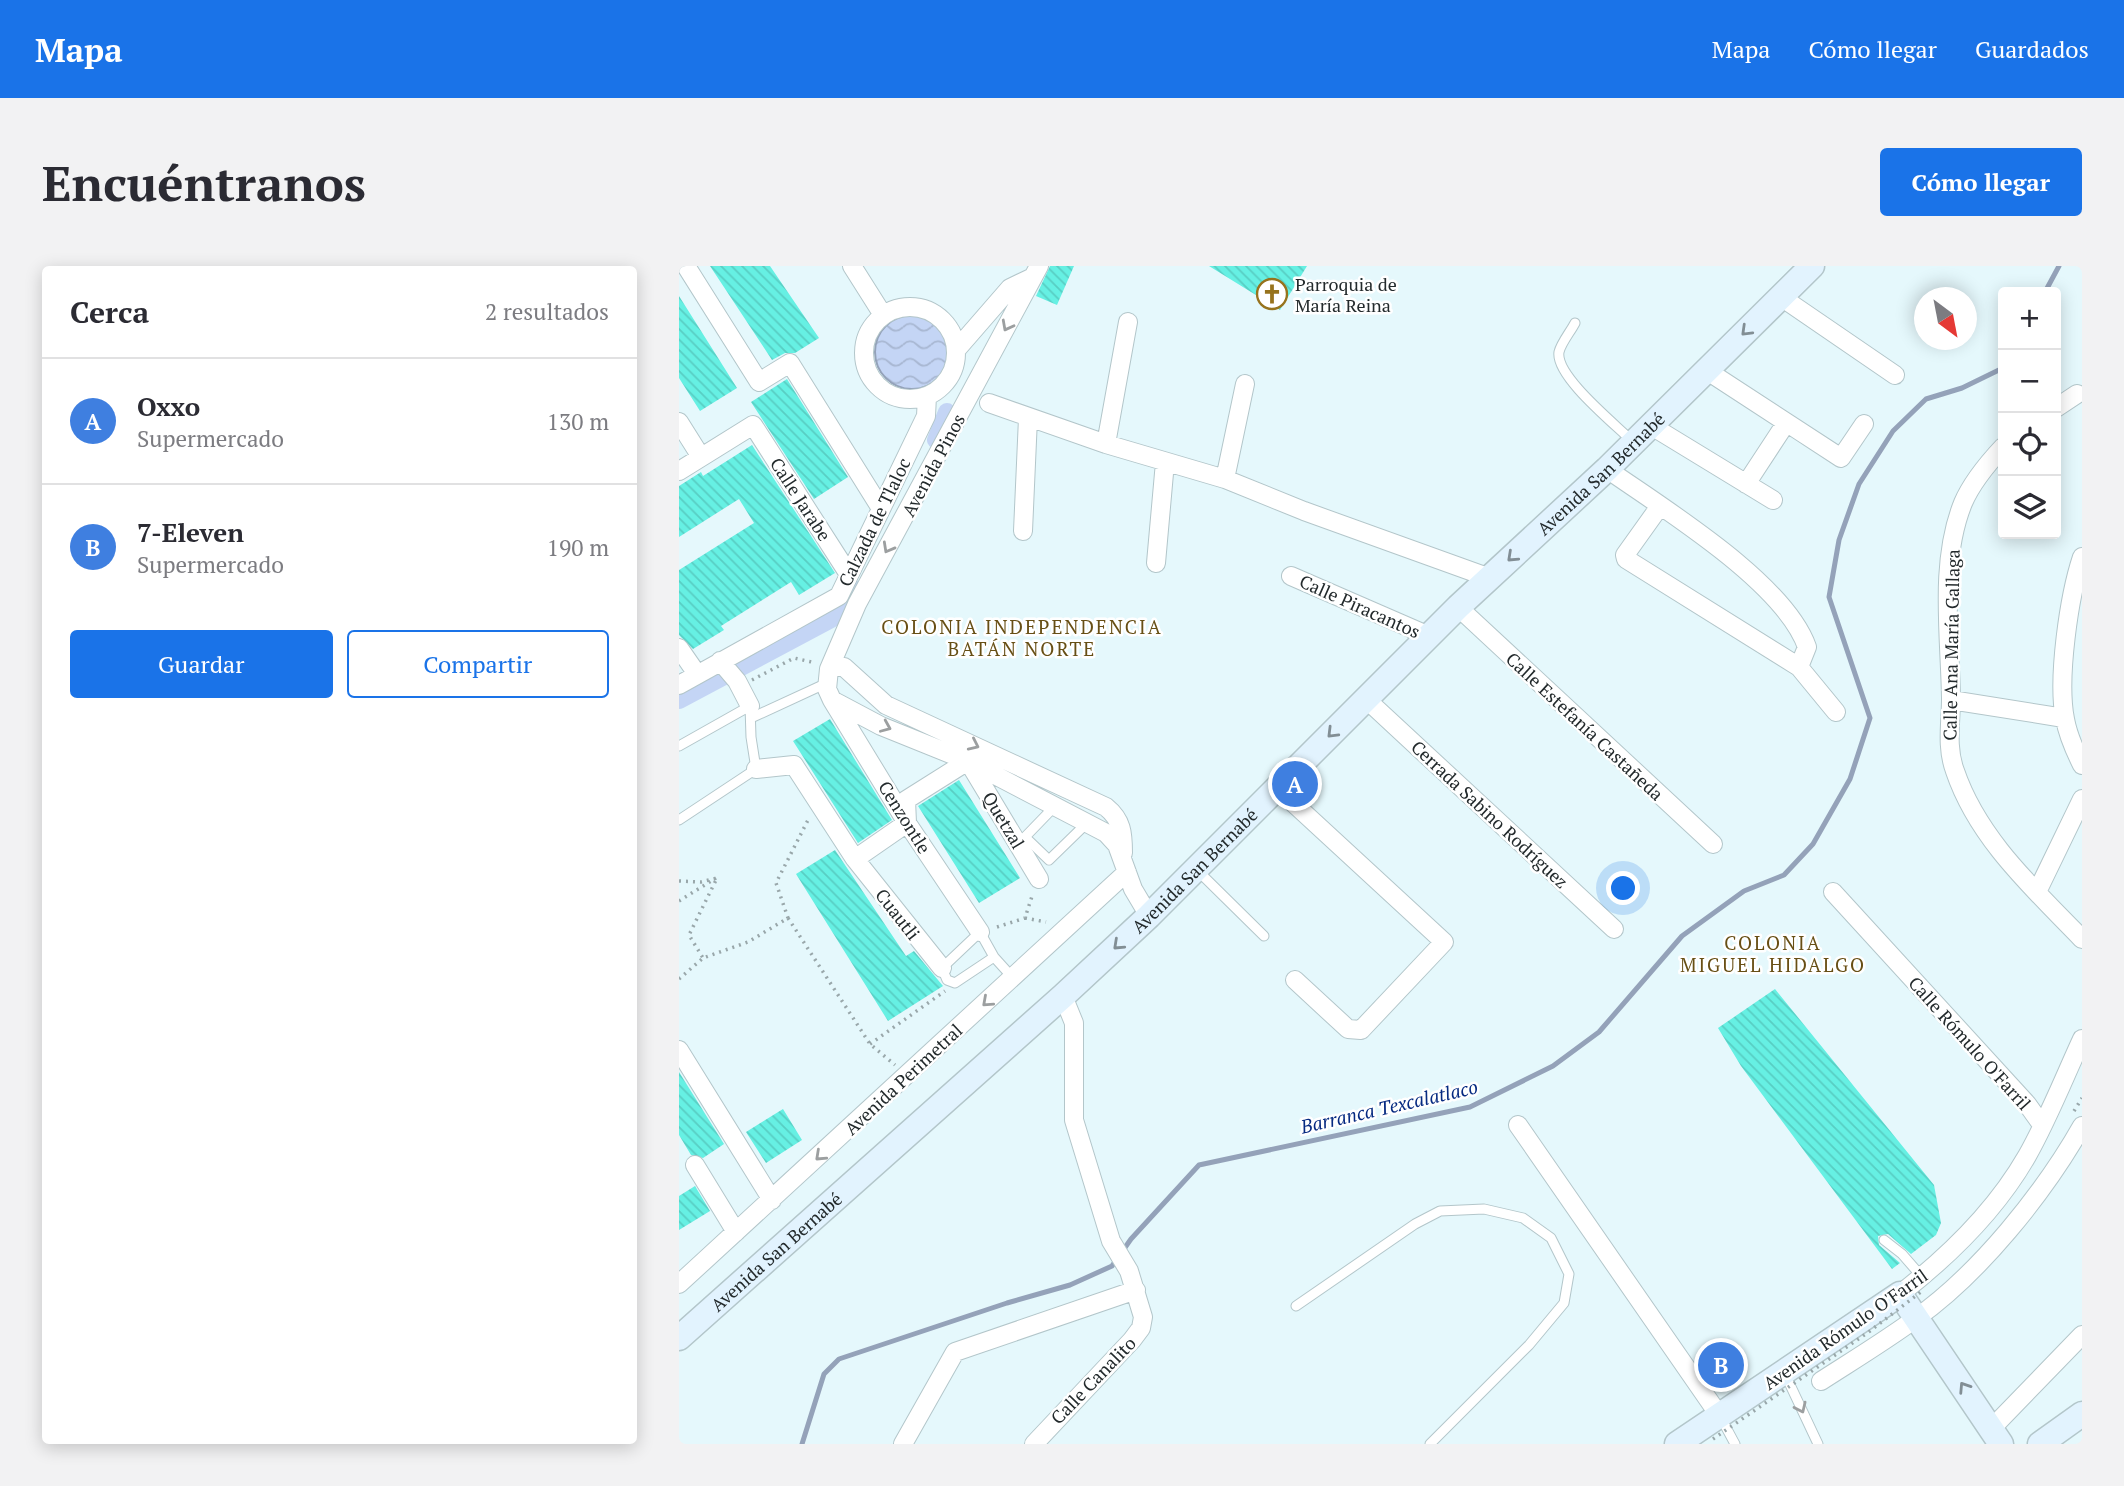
<!DOCTYPE html>
<html lang="es">
<head>
<meta charset="utf-8">
<style>
	body { margin:0; font-family:"PT Serif",serif; background:#f2f2f3; color:#2b2b33 }
	.controls { position:absolute; right:21px; top:21px; display:grid; overflow:hidden; border-radius:7px; box-shadow:0 4px 18px #0003 }
	.controls button { width:63px; height:63px; display:grid; place-items:center; padding:0; border:0; border-bottom:2px solid #e1e1e2; background:#fff; color:#2b2b33; font:35px sans-serif }
	.compass { position:absolute; left:1235px; top:21px; width:63px; height:63px; border-radius:50%; background:#fff; box-shadow:0 4px 18px #0003; rotate:148deg }
	.you { position:absolute; left:945px; top:623px; width:24px; height:24px; margin:-18px; border:5px solid #fff; border-radius:50%; background:#1a73e8; box-shadow:0 0 0 10px #1a73e833 }
	.badge { display:grid; place-items:center; width:46px; height:46px; border-radius:50%; background:#1a73e8; color:#fff; font-size:23px; font-weight:700 }
	.pin { position:absolute; translate:-50% -50%; border:4px solid #fff; box-shadow:0 2px 7px #0006 }
	.list { margin:0; padding:0; list-style:none }
	h2 { display:flex; justify-content:space-between; align-items:center; height:91px; margin:0; padding:0 28px; font-size:30px }
	h2 small { font-size:23px; font-weight:400; color:#7c7c81 }
	.list li { display:grid; grid-template-columns:46px 1fr auto; gap:21px; align-items:center; box-sizing:border-box; height:126px; padding:0 28px; border-top:2px solid #e1e1e2 }
	.list b { display:block; font-size:26px; white-space:nowrap }
	.list p { margin:0; font-size:23px; white-space:nowrap; color:#7c7c81 }
	.list em { font-size:23px; font-style:normal; color:#7c7c81 }
	.actions { display:flex; gap:14px; padding:21px 28px }
	.actions a { flex:1; padding:16px 0; border:2px solid #1a73e8; border-radius:7px; text-align:center; font-size:24px; color:#1a73e8 }
	.actions .main { background:#1a73e8; color:#fff }
	.icon { flex:none; width:38px; height:38px; fill:none; stroke:currentColor; stroke-width:2; stroke-linecap:round; stroke-linejoin:round }
	.map { position:relative; flex:none; width:1403px; height:1178px; overflow:hidden; border-radius:7px }
	header { display:flex; align-items:center; gap:42px; box-sizing:border-box; height:98px; padding:0 35px; background:#1a73e8; color:#fff }
	header strong { font-size:33px }
	nav { display:flex; gap:38px; margin-inline-start:auto; font-size:24px }
	.intro { display:flex; align-items:center; justify-content:space-between; box-sizing:border-box; height:168px; padding:0 42px }
	h1 { margin:0; font-size:49px }
	.button { padding:18px 32px; border-radius:7px; background:#1a73e8; color:#fff; font-size:24px; font-weight:700 }
	main { display:flex; gap:42px; padding:0 42px }
	aside { flex:1; background:#fff; border-radius:7px; box-shadow:0 4px 18px #0003 }
	.map>svg:first-child { display:block }
</style>
</head>
<body>
<header>
<strong>Mapa</strong>
<nav><a>Mapa</a><a>Cómo llegar</a><a>Guardados</a></nav>
</header>
<div class="intro"><h1>Encuéntranos</h1><a class="button">Cómo llegar</a></div>
<main>
<aside>
<h2>Cerca<small>2 resultados</small></h2>
<ul class="list">
<li><span class="badge" style="background:#3f7fe0">A</span><div><b>Oxxo</b><p>Supermercado</p></div><em>130 m</em></li>
<li><span class="badge" style="background:#3f7fe0">B</span><div><b>7-Eleven</b><p>Supermercado</p></div><em>190 m</em></li>
</ul>
<div class="actions"><a class="main">Guardar</a><a>Compartir</a></div>
</aside>
<div class="map">
<svg width="1403" height="1178" viewBox="0 0 1403 1178">
	<defs>
		<pattern id="water-waves" width="16" height="10" patternUnits="userSpaceOnUse" patternTransform="scale(1.75)"><rect width="16" height="10" fill="#c4d5f5"/><path d="M0 5q4-4 8 0t8 0" fill="none" stroke="#a8b7d2"/></pattern>
		<pattern id="building-back-hatch" width="6" height="6" patternUnits="userSpaceOnUse" patternTransform="scale(1.75)"><rect width="6" height="6" fill="#66f0e3"/><path d="M-1 5l2 2M0 0l6 6M5-1l2 2" fill="none" stroke="#58cec3"/></pattern>
	</defs>
	<rect width="100%" height="100%" fill="#e5f8fc"/>
	<!-- water -->
	<path fill="url(#water-waves)" stroke="#94a2b9" stroke-width="2" d="M196 86a37 37 0 1 1 74 0a37 37 0 1 1-74 0Z"/>
	<g fill="none" stroke-linecap="round" stroke-linejoin="round">
		<!-- stream -->
		<path stroke="#94a2b9" stroke-width="5" d="M1366,26L1380,0
			M123,1178L145,1108L160,1093L328,1037L391,1019L433,1000L452,973L520,899L791,841L874,800L920,766L1003,670L1065,625L1105,609L1134,578L1171,513L1191,452L1150,331L1160,274L1180,218L1214,165L1247,133L1283,122L1324,102"/>
		<!-- canal -->
		<path stroke="#c4d5f5" stroke-width="18" d="M257,174L268,146
			M0,434L152,353L174,335L180,324"/>
	</g>
	<!-- building -->
	<path fill="url(#building-back-hatch)" d="M31,0H91L140,72L116,87H106L93,94Z
		M371,0H395L378,39L357,30Z
		M530,0H628L601,44Z
		M0,30L58,122L21,145L0,112Z
		M108,113L169,211L135,233L72,136Z
		M73,179L156,307L120,329L112,316L42,360L45,364L14,383L0,369V304L75,257L60,233L0,271V220L22,206L24,210Z
		M151,453L213,554L179,577L114,475Z
		M280,514L341,612L300,637L239,540Z
		M156,584L227,690L235,685L264,720L209,755L117,608Z
		M1096,723L1255,919L1262,957L1257,969L1232,988L1209,968L1199,970L1200,979L1221,997L1213,1003L1062,800L1039,762Z
		M0,806L45,878L24,892L12,889L0,869Z
		M104,843L123,874L87,897L67,866Z
		M16,920L31,945L0,964V930Z"/>
	<g fill="none" stroke-linecap="round" stroke-linejoin="round">
		<!-- lane casing -->
		<g stroke="#b3c6ca" stroke-width="11">
			<path id="lane" d="M896,57C892,65 882,77 880,86C876,110 936,158 953,175
				M72,452L148,417
				M0,480L71,440L72,471L77,503L0,554
				M376,540L346,571L370,594L409,556
				M518,604L585,670
				M315,691L276,717L268,714L263,702L301,666L315,691L334,712
				M1205,974L1223,988L1243,1011
				M617,1040L736,958L761,945L805,943L844,952L872,972L890,1008L885,1037L850,1079L751,1178
				M1106,1108L1139,1178
				M1042,1152L1056,1178"/>
		</g>
		<!-- street casing -->
		<g stroke="#b3c6ca" stroke-width="20">
			<path id="street" d="M7,0L80,116L111,97L201,241
				M173,0L204,49
				M360,0L178,338L150,403L148,423L153,434L202,460L289,495L427,567L438,579L454,623L470,650
				M1102,31L1216,109
				M185 87a46 46 0 1 1 92 0a46 46 0 1 1-92 0Z
				M278,83L331,22L354,11
				M1027,104L1162,192L1185,158
				M310,137L427,178L546,213L625,245L811,312
				M1377,142L1398,128
				M0,156L22,191
				M971,159L1094,234
				M427,178L449,56
				M1324,181C1309,197 1293,216 1284,237C1260,296 1271,369 1272,432C1272,457 1267,481 1276,505C1299,573 1355,623 1403,673
				M928,203C985,243 1105,316 1128,381L1120,401
				M0,205L74,159L169,307
				M546,213L566,118
				M1067,218L1107,157
				M981,240L946,289L947,293L1120,401L1157,446
				M344,265L349,152
				M1403,291C1390,330 1378,413 1386,453C1389,470 1396,485 1403,499
				M477,297L486,196
				M612,310L750,370
				M779,341L1034,578
				M0,382L18,408
				M41,395L58,415L71,440
				M153,400L165,401L207,439L427,541C443,554 444,567 444,587
				M0,419L160,330L247,150L248,130
				M687,433L935,663
				M153,434L228,557L301,666
				M1272,434L1385,452
				M77,503L115,499L176,593L228,557L227,534L289,495L360,613
				M598,522L765,676L682,764L669,763L616,714
				M176,593L263,702
				M1154,626L1348,838L1363,859
				M1358,626L1403,533
				M0,784L93,934
				M839,859L1040,1149
				M16,899L57,966
				M0,1018L448,606
				M1221,1028C1270,990 1317,944 1348,890C1369,853 1385,812 1403,773
				M1142,1115C1173,1095 1206,1075 1236,1053C1300,1008 1365,927 1403,860
				M1312,1163L1403,1069
				M224,1178L276,1086L457,1024
				M355,1178L453,1074L462,1062L464,1051L450,1005L432,975L395,854V757L384,730"/>
		</g>
		<!-- secondary casing -->
		<g stroke="#b3c6ca" stroke-width="27">
			<g id="secondary">
				<path id="s1" d="M0,1072L384,730L470,650L779,341L928,203L1133,0"/>
				<path d="M998,1178L1221,1028L1322,1178"/>
				<path d="M1361,1178L1403,1148"/>
			</g>
		</g>
		<!-- path -->
		<path stroke="#99a7aa" stroke-width="3.5" stroke-dasharray="2 5" stroke-linecap="butt" d="M73,414L115,392L137,397
			M0,615L22,616L38,612L10,669L24,692
			M0,635L37,612
			M109,652L191,778L216,799
			M346,652L367,656
			M318,661L346,652L354,627
			M0,713L24,692L69,676L109,652L97,617L129,554
			M191,778L266,725
			M1395,845L1403,832"/>
		<!-- lane -->
		<use href="#lane" stroke="#fff" stroke-width="9"/>
		<!-- street -->
		<use href="#street" stroke="#fff" stroke-width="18"/>
		<!-- secondary -->
		<use href="#secondary" stroke="#e2f3fe" stroke-width="24"/>
		<!-- path-bridge -->
		<path stroke="#99a7aa" stroke-width="3.5" stroke-dasharray="2 5" stroke-linecap="butt" d="M1034,1173L1191,1065L1243,1025"/>
	</g>
	<!-- one-way arrows -->
	<defs><path id="oneway-chevron" d="M-2-3.5L2.5 0L-2 3.5" fill="none" stroke-width="1.6" stroke-linecap="round" stroke-linejoin="round" transform="scale(1.75)"/></defs>
	<g stroke="#9c9fa0">
		<use href="#oneway-chevron" transform="translate(328 60) rotate(118)"/>
		<use href="#oneway-chevron" transform="translate(209 282) rotate(119)"/>
		<use href="#oneway-chevron" transform="translate(207 461) rotate(23)"/>
		<use href="#oneway-chevron" transform="translate(295 479) rotate(25)"/>
		<use href="#oneway-chevron" transform="translate(308 736) rotate(138)"/>
		<use href="#oneway-chevron" transform="translate(141 890) rotate(137)"/>
		<use href="#oneway-chevron" transform="translate(1122 1142) rotate(65)"/>
	</g>
	<g stroke="#828e95">
		<use href="#oneway-chevron" transform="translate(1067 65) rotate(136)"/>
		<use href="#oneway-chevron" transform="translate(833 291) rotate(137)"/>
		<use href="#oneway-chevron" transform="translate(653 467) rotate(135)"/>
		<use href="#oneway-chevron" transform="translate(439 679) rotate(137)"/>
		<use href="#oneway-chevron" transform="translate(1285 1121) rotate(-123)"/>
	</g>
	<!-- icons -->
	<defs>
		<g id="church-ring" transform="scale(1.575)"><circle r="9.5" fill="#fff" stroke="#97731d" stroke-width="1.5"/><path d="M-1.2-6h2.4v3.5h3.3v2.4h-3.3V6h-2.4V-.1h-3.3v-2.4h3.3Z" fill="#97731d"/></g>
	</defs>
	<g fill-rule="evenodd">
		<use href="#church-ring" x="593" y="28"/>
	</g>
	<g text-anchor="middle" dominant-baseline="central" stroke-width="5" stroke-linejoin="round" paint-order="stroke">
		<!-- poi labels -->
		<g font-size="18" fill="#232a2c" stroke="#fff" text-anchor="start">
			<text x="616" y="18">Parroquia de<tspan x="616" dy="21">María Reina</tspan></text>
		</g>
		<!-- street labels -->
		<g font-size="18" fill="#232a2c" stroke="#fff">
			<text transform="translate(254 199) rotate(-62)">Avenida Pinos</text>
			<text stroke="none"><textPath href="#s1" startOffset="1264">Avenida San Bernabé</textPath></text>
			<text transform="translate(122 233) rotate(57)">Calle Jarabe</text>
			<text transform="translate(195 256) rotate(-64)">Calzada de Tlaloc</text>
			<text transform="translate(681 340) rotate(24)">Calle Piracantos</text>
			<text transform="translate(1272 379) rotate(-89)">Calle Ana María Gallaga</text>
			<text transform="translate(906 460) rotate(43)">Calle Estefanía Castañeda</text>
			<text transform="translate(811 548) rotate(43)">Cerrada Sabino Rodríguez</text>
			<text transform="translate(226 551) rotate(58)">Cenzontle</text>
			<text transform="translate(325 554) rotate(59)">Quetzal</text>
			<text stroke="none"><textPath href="#s1" startOffset="696">Avenida San Bernabé</textPath></text>
			<text transform="translate(219 648) rotate(52)">Cuautli</text>
			<text transform="translate(1291 777) rotate(48)">Calle Rómulo O'Farril</text>
			<text transform="translate(224 813) rotate(-43)">Avenida Perimetral</text>
			<text stroke="none"><textPath href="#s1" startOffset="130">Avenida San Bernabé</textPath></text>
			<text transform="translate(1166 1063) rotate(-35)">Avenida Rómulo O'Farril</text>
			<text transform="translate(414 1114) rotate(-46)">Calle Canalito</text>
		</g>
		<!-- neighbourhood labels -->
		<g font-size="19" letter-spacing="2" fill="#674f15" stroke="#fff">
			<text x="343" y="360">COLONIA INDEPENDENCIA<tspan x="343" dy="22">BATÁN NORTE</tspan></text>
			<text x="1094" y="676">COLONIA<tspan x="1094" dy="22">MIGUEL HIDALGO</tspan></text>
		</g>
		<!-- water labels -->
		<g font-size="19" font-style="italic" fill="#062a81" stroke="#fff">
			<text transform="translate(710 840) rotate(-13)">Barranca Texcalatlaco</text>
		</g>
	</g>
</svg>
<div class="controls">
<button>+</button>
<button>−</button>
<button><svg class="icon" aria-label="locate" viewBox="0 0 24 24"><circle cx="12" cy="12" r="6"/><path d="M12 2v4M12 18v4M2 12h4M18 12h4"/></svg></button>
<button><svg class="icon" aria-label="layers" viewBox="0 0 24 24"><path d="M12 4l9 5-9 5-9-5zM3 14l9 5 9-5"/></svg></button>
</div>
<svg class="compass" viewBox="-18 -18 36 36"><path d="M0-13l5 13h-10z" fill="#e53935"/><path d="M0 13l5-13h-10z" fill="#7c7c81"/></svg>
<div class="you"></div>
<div class="pin badge" style="left:616px;top:518px;background:#3f7fe0">A</div>
<div class="pin badge" style="left:1042px;top:1099px;background:#3f7fe0">B</div>
</div>
</main>
</body>
</html>
